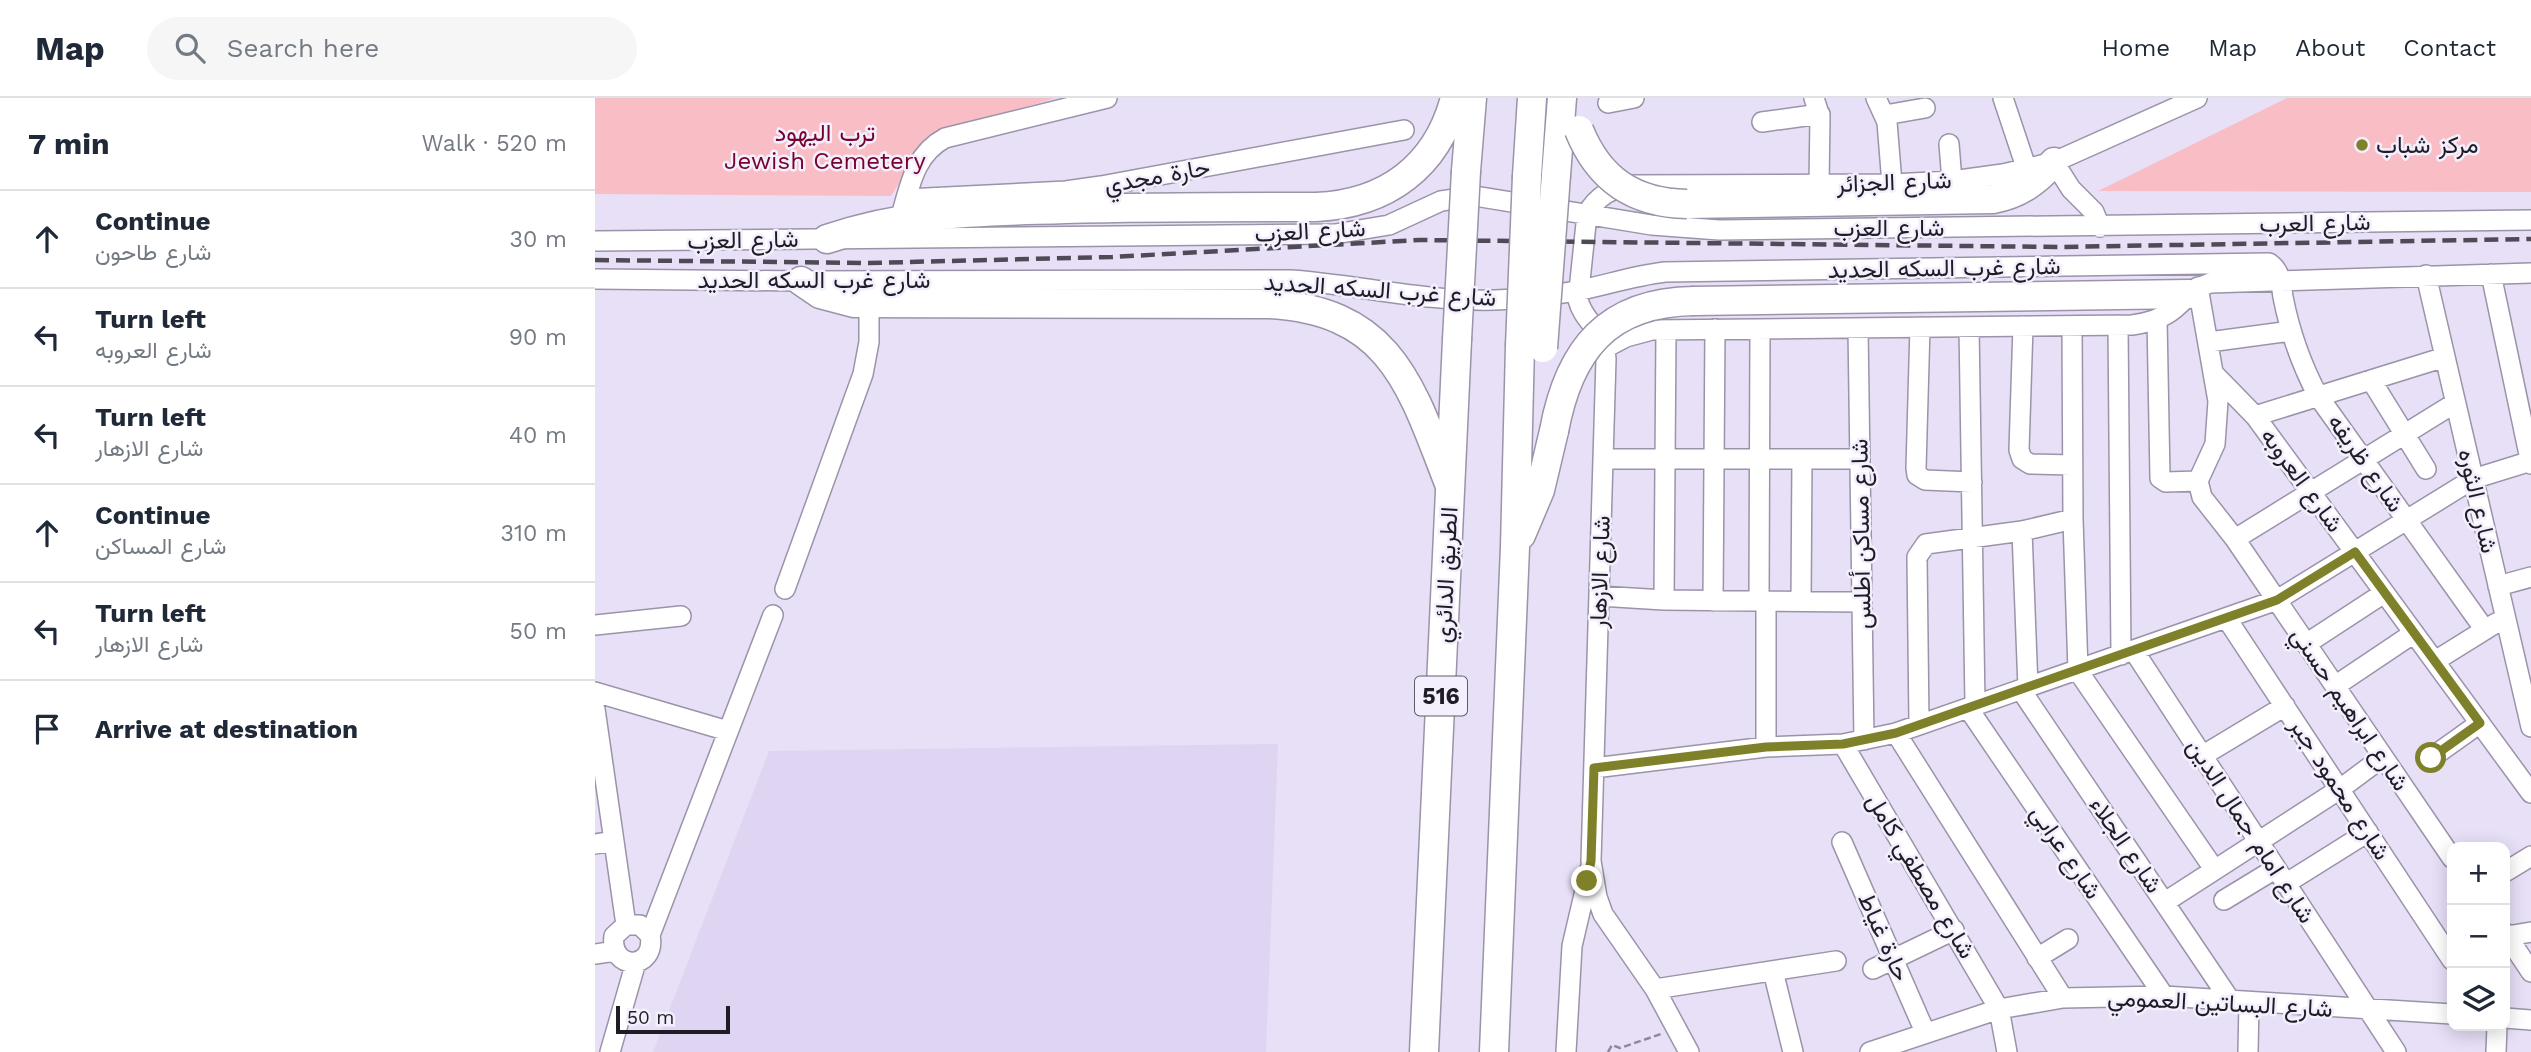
<!DOCTYPE html>
<html lang="en">
<head>
<meta charset="utf-8">
<style>
	body { margin:0; font-family:"Work Sans",Vazirmatn,sans-serif; background:#f6f6f7; color:#1f2937 }
	.controls { position:absolute; right:21px; bottom:21px; display:grid; overflow:hidden; border-radius:14px; box-shadow:0 4px 18px #0003 }
	.controls button { width:63px; height:63px; display:grid; place-items:center; padding:0; border:0; border-bottom:2px solid #e0e1e3; background:#fff; color:#1f2937; font:35px sans-serif }
	.scale { position:absolute; left:21px; bottom:18px; width:114px; box-sizing:border-box; padding-left:7px; border:4px solid #201c25; border-top:0; font-size:19px; line-height:24px; white-space:nowrap; color:#201c25; -webkit-text-stroke:5px #f4effd; paint-order:stroke }
	.stop { position:absolute; width:21px; height:21px; margin:-16px; border:5px solid #7f812a; border-radius:50%; background:#fff }
	.stop.end { background:#7f812a; border-color:#fff; box-shadow:0 2px 7px #0008 }
	.list { margin:0; padding:0; list-style:none }
	h2 { display:flex; justify-content:space-between; align-items:center; height:91px; margin:0; padding:0 28px; font-size:30px }
	h2 small { font-size:23px; font-weight:400; color:#747a83 }
	.list li { display:grid; grid-template-columns:46px 1fr auto; gap:21px; align-items:center; box-sizing:border-box; height:98px; padding:0 28px; border-top:2px solid #e0e1e3 }
	.list b { display:block; font-size:26px; white-space:nowrap }
	.list p { margin:0; font-size:23px; white-space:nowrap; color:#747a83 }
	.list em { font-size:23px; font-style:normal; color:#747a83 }
	.icon { flex:none; width:38px; height:38px; fill:none; stroke:currentColor; stroke-width:2; stroke-linecap:round; stroke-linejoin:round }
	.map { position:relative; flex:none; width:1936px; height:954px; overflow:hidden }
	header { display:flex; align-items:center; gap:42px; box-sizing:border-box; height:98px; padding:0 35px; background:#fff; border-bottom:2px solid #e0e1e3 }
	header strong { font-size:33px }
	nav { display:flex; gap:38px; margin-inline-start:auto; font-size:24px }
	.search { width:490px; height:63px; background:#f6f6f7; display:flex; align-items:center; gap:18px; box-sizing:border-box; padding:0 24px; border-radius:38px; color:#747a83; font-size:26px }
	main { display:flex }
	aside { flex:1; background:#fff }
	.map>svg:first-child { display:block }
</style>
</head>
<body>
<header>
<strong>Map</strong>
<div class="search"><svg class="icon" aria-label="search" viewBox="0 0 24 24"><circle cx="10" cy="10" r="6"/><path d="M15 15l6 6"/></svg>Search here</div>
<nav><a>Home</a><a>Map</a><a>About</a><a>Contact</a></nav>
</header>
<main>
<aside>
<h2>7 min<small>Walk · 520 m</small></h2>
<ul class="list">
<li><svg class="icon" aria-label="ahead" viewBox="0 0 24 24"><path d="M12 20V5M6 11l6-6 6 6"/></svg><div><b>Continue</b><p>شارع طاحون</p></div><em>30 m</em></li>
<li><svg class="icon" aria-label="left" viewBox="0 0 24 24"><path d="M17 20v-9H6M10 6l-5 5 5 5"/></svg><div><b>Turn left</b><p>شارع العروبه</p></div><em>90 m</em></li>
<li><svg class="icon" aria-label="left" viewBox="0 0 24 24"><path d="M17 20v-9H6M10 6l-5 5 5 5"/></svg><div><b>Turn left</b><p>شارع الازهار</p></div><em>40 m</em></li>
<li><svg class="icon" aria-label="ahead" viewBox="0 0 24 24"><path d="M12 20V5M6 11l6-6 6 6"/></svg><div><b>Continue</b><p>شارع المساكن</p></div><em>310 m</em></li>
<li><svg class="icon" aria-label="left" viewBox="0 0 24 24"><path d="M17 20v-9H6M10 6l-5 5 5 5"/></svg><div><b>Turn left</b><p>شارع الازهار</p></div><em>50 m</em></li>
<li><svg class="icon" aria-label="arrive" viewBox="0 0 24 24"><path d="M6 21V4h12l-3 4 3 4H6"/></svg><div><b>Arrive at destination</b></div></li>
</ul>
</aside>
<div class="map">
<svg width="1936" height="954" viewBox="0 0 1936 954">
	<rect width="100%" height="100%" fill="#e8e0f7"/>
	<!-- built -->
	<path fill="#e0d4f3" d="M683,646L671,954H58L174,653Z"/>
	<!-- green -->
	<path fill="#f8bdc5" d="M0,0H460L334,38L296,98L0,96Z
		M1692,0H1936V94L1503,93Z"/>
	<g fill="none" stroke-linecap="round" stroke-linejoin="round">
		<!-- minor casing -->
		<g stroke="#9b93a9" stroke-width="22">
			<path id="minor" d="M1219,0L1225,19L1224,87
				M1281,0L1292,24L1297,86
				M1408,0L1432,72
				M1013,5L1039,0
				M1290,17L1330,10
				M1167,24L1225,16
				M1354,46L1357,83
				M1459,64L1476,91L1499,114L1505,129
				M311,101L471,93L506,88L809,32
				M308,111C316,82 322,55 350,40L512,0
				M0,143L740,136L794,127L846,103L880,98L1057,127L1124,132L1936,122
				M1896,176L1936,366
				M1831,177L1936,629
				M0,181L206,183L696,182C765,187 831,204 900,202C927,201 954,198 981,193C1012,187 1037,178 1070,174L1674,165C1686,173 1686,186 1688,199C1695,235 1706,266 1723,298L1890,532
				M1603,189L1623,303L1620,346L1603,383L1607,399L1640,441L1857,760
				M1562,221L1565,380L1571,384L1603,383
				M1523,227L1526,557
				M1428,228L1424,352L1427,361L1435,366L1477,367
				M1477,228L1478,421L1483,573L1619,771
				M1325,229L1321,370L1322,377L1330,382L1377,384
				M1374,229L1380,607
				M1263,230L1269,642
				M1614,244L1696,233
				M1010,250L1031,239L1057,232L1537,227C1552,225 1567,221 1579,211C1591,201 1599,190 1615,185L1936,175
				M1620,277L1660,318L1936,695
				M1776,282L1831,371
				M1660,318L1850,259
				M1008,361H1265
				M1427,433L1433,590
				M1640,441L1860,305
				M1903,488L1936,479
				M190,491L268,276L274,244V205
				M1004,498L1069,502L1266,504
				M1069,502L1071,232
				M1118,503L1120,231
				M1164,503L1165,231
				M1206,503L1207,361
				M1632,521L1857,862
				M0,527L86,518
				M1711,546L1789,495
				M1539,553L1801,954
				M1840,563L1901,525
				M1740,588L1819,535
				M1426,592L1635,902
				M0,594L133,633
				M1373,610L1569,898
				M0,611L31,827
				M1324,626L1322,459L1331,446L1427,433L1478,421
				M1301,635L1468,900
				M1248,646L1404,911L1412,954
				M1171,649V503
				M1607,658L1690,608
				M1836,660L1885,625
				M999,670L1171,649L1248,646L1301,635L1682,502L1878,381L1936,363
				M1247,744L1330,934
				M0,746L19,743
				M1910,774L1936,758
				M1690,786L1773,734
				M1629,802L1680,771
				M1570,804L1745,691L1788,659
				M1910,835L1936,874
				M55,837L45,827H31L19,838C14,873 62,873 55,837L178,517
				M1912,838L1936,834
				M0,856L20,853
				M1442,860L1473,841
				M1278,871L1359,832
				M1178,873L1198,954
				M1060,891L1241,863
				M1910,920L1936,922
				M15,954L41,864
				M971,954L977,848L995,771
				M1094,954L1060,891L1008,816L1002,799L996,763L1011,261C1009,229 990,227 983,202L992,116C1002,98 1017,89 1038,87L1297,86L1357,83L1408,76L1459,64L1602,0
				M1275,954L1404,911L1468,900L1569,898L1857,916
				M1653,954L1654,904
				M1901,954L1902,928"/>
		</g>
		<!-- highway casing -->
		<g stroke="#9b93a9" stroke-width="31">
			<path id="highway" d="M871,73L877,0
				M961,77L967,0
				M932,78L937,0
				M1092,106L1398,101C1424,96 1441,84 1459,64
				M232,141C315,113 384,114 470,111C554,109 637,109 721,109C791,106 842,69 860,0
				M206,183L225,196L259,205L674,206C797,213 816,288 855,388
				M1099,203L1594,196
				M926,437L945,392L959,333
				M829,954L862,242
				M899,954L920,449L925,248"/>
		</g>
		<!-- path -->
		<path stroke="#8e8899" stroke-width="2.5" stroke-dasharray="7 3.5" stroke-linecap="butt" d="M1013,954L1017,947L1025,950L1066,936"/>
		<!-- minor -->
		<use href="#minor" stroke="#fff" stroke-width="19"/>
		<!-- highway -->
		<use href="#highway" stroke="#fff" stroke-width="28"/>
		<!-- rail -->
		<path stroke="#4f4a56" stroke-width="4.5" stroke-dasharray="14 7" stroke-linecap="butt" d="M0,162L273,165L517,159L824,142L1463,149L1936,141"/>
		<!-- highway-bridge casing -->
		<g stroke="#9b93a9" stroke-width="31" stroke-linecap="butt">
			<path id="highway-bridge" d="M984,32C1004,82 1039,105 1092,106
				M862,242L871,73
				M925,248L932,78
				M948,250L961,77
				M959,333C974,252 1012,204 1099,203"/>
		</g>
		<!-- highway-bridge -->
		<use href="#highway-bridge" stroke="#fff" stroke-width="28"/>
	</g>
	<g fill="none" stroke-linecap="round" stroke-linejoin="round">
		<!-- route -->
		<path stroke="#7f812a" stroke-width="9" d="M992,783L996,763L999,670L1171,649L1248,646L1301,635L1682,502L1760,454L1885,625L1836,660"/>
	</g>
	<!-- markers -->
	<circle fill="#7f812a" stroke="#f4effd" stroke-width="2.5" cx="1767" cy="47" r="7"/>
	<g text-anchor="middle" dominant-baseline="central" stroke-width="5" stroke-linejoin="round" paint-order="stroke">
		<!-- shield labels -->
		<rect fill="#f4effd" stroke="#605b66" stroke-width="2" x="820" y="578.5" width="52" height="39" rx="5"/>
		<g font-size="23" font-weight="bold" fill="#201c25">
			<text x="846" y="598">516</text>
		</g>
		<!-- park labels -->
		<g font-size="24" fill="#77022e" stroke="#f4effd">
			<text x="230" y="35">ترب اليهود<tspan x="230" dy="28">Jewish Cemetery</tspan></text>
		</g>
		<!-- poi labels -->
		<g font-size="24" fill="#201c25" stroke="#f4effd" text-anchor="start">
			<text x="1781" y="47">مركز شباب</text>
		</g>
		<!-- street labels -->
		<g font-size="24" fill="#201c25" stroke="#f4effd">
			<text transform="translate(562 78) rotate(-10)">حارة مجدي</text>
			<text transform="translate(1299 84) rotate(-2)">شارع الجزائر</text>
			<text transform="translate(1720 125) rotate(-1)">شارع العرب</text>
			<text x="1294" y="130">شارع العزب</text>
			<text transform="translate(715 133) rotate(-3)">شارع العزب</text>
			<text transform="translate(148 142) rotate(-1)">شارع العزب</text>
			<text transform="translate(1349 170) rotate(-1)">شارع غرب السكه الحديد</text>
			<text x="219" y="182">شارع غرب السكه الحديد</text>
			<text transform="translate(785 192) rotate(4)">شارع غرب السكه الحديد</text>
			<text transform="translate(1771 365) rotate(55)">شارع ظريفه</text>
			<text transform="translate(1707 382) rotate(54)">شارع العروبه</text>
			<text transform="translate(1883 403) rotate(77)">شارع الثوره</text>
			<text transform="translate(1266 436) rotate(-91)">شارع مساكن أطلس</text>
			<text transform="translate(1005 474) rotate(-88)">شارع الازهار</text>
			<text transform="translate(851 477) rotate(-87)">الطريق الدائري</text>
			<text transform="translate(1755 611) rotate(56)">شارع ابراهيم حسني</text>
			<text transform="translate(1745 691) rotate(57)">شارع محمود جبر</text>
			<text transform="translate(1656 733) rotate(57)">شارع امام جمال الدين</text>
			<text transform="translate(1531 747) rotate(56)">شارع الجلاء</text>
			<text transform="translate(1471 754) rotate(56)">شارع عرابي</text>
			<text transform="translate(1326 778) rotate(59)">شارع مصطفي كامل</text>
			<text transform="translate(1289 839) rotate(66)">حارة غياط</text>
			<text transform="translate(1625 905) rotate(3)">شارع البساتين العمومي</text>
		</g>
	</g>
</svg>
<div class="controls">
<button>+</button>
<button>−</button>
<button><svg class="icon" aria-label="layers" viewBox="0 0 24 24"><path d="M12 4l9 5-9 5-9-5zM3 14l9 5 9-5"/></svg></button>
</div>
<div class="scale">50 m</div>
<div class="stop" style="left:1836px;top:660px"></div>
<div class="stop end" style="left:992px;top:783px"></div>
</div>
</main>
</body>
</html>
